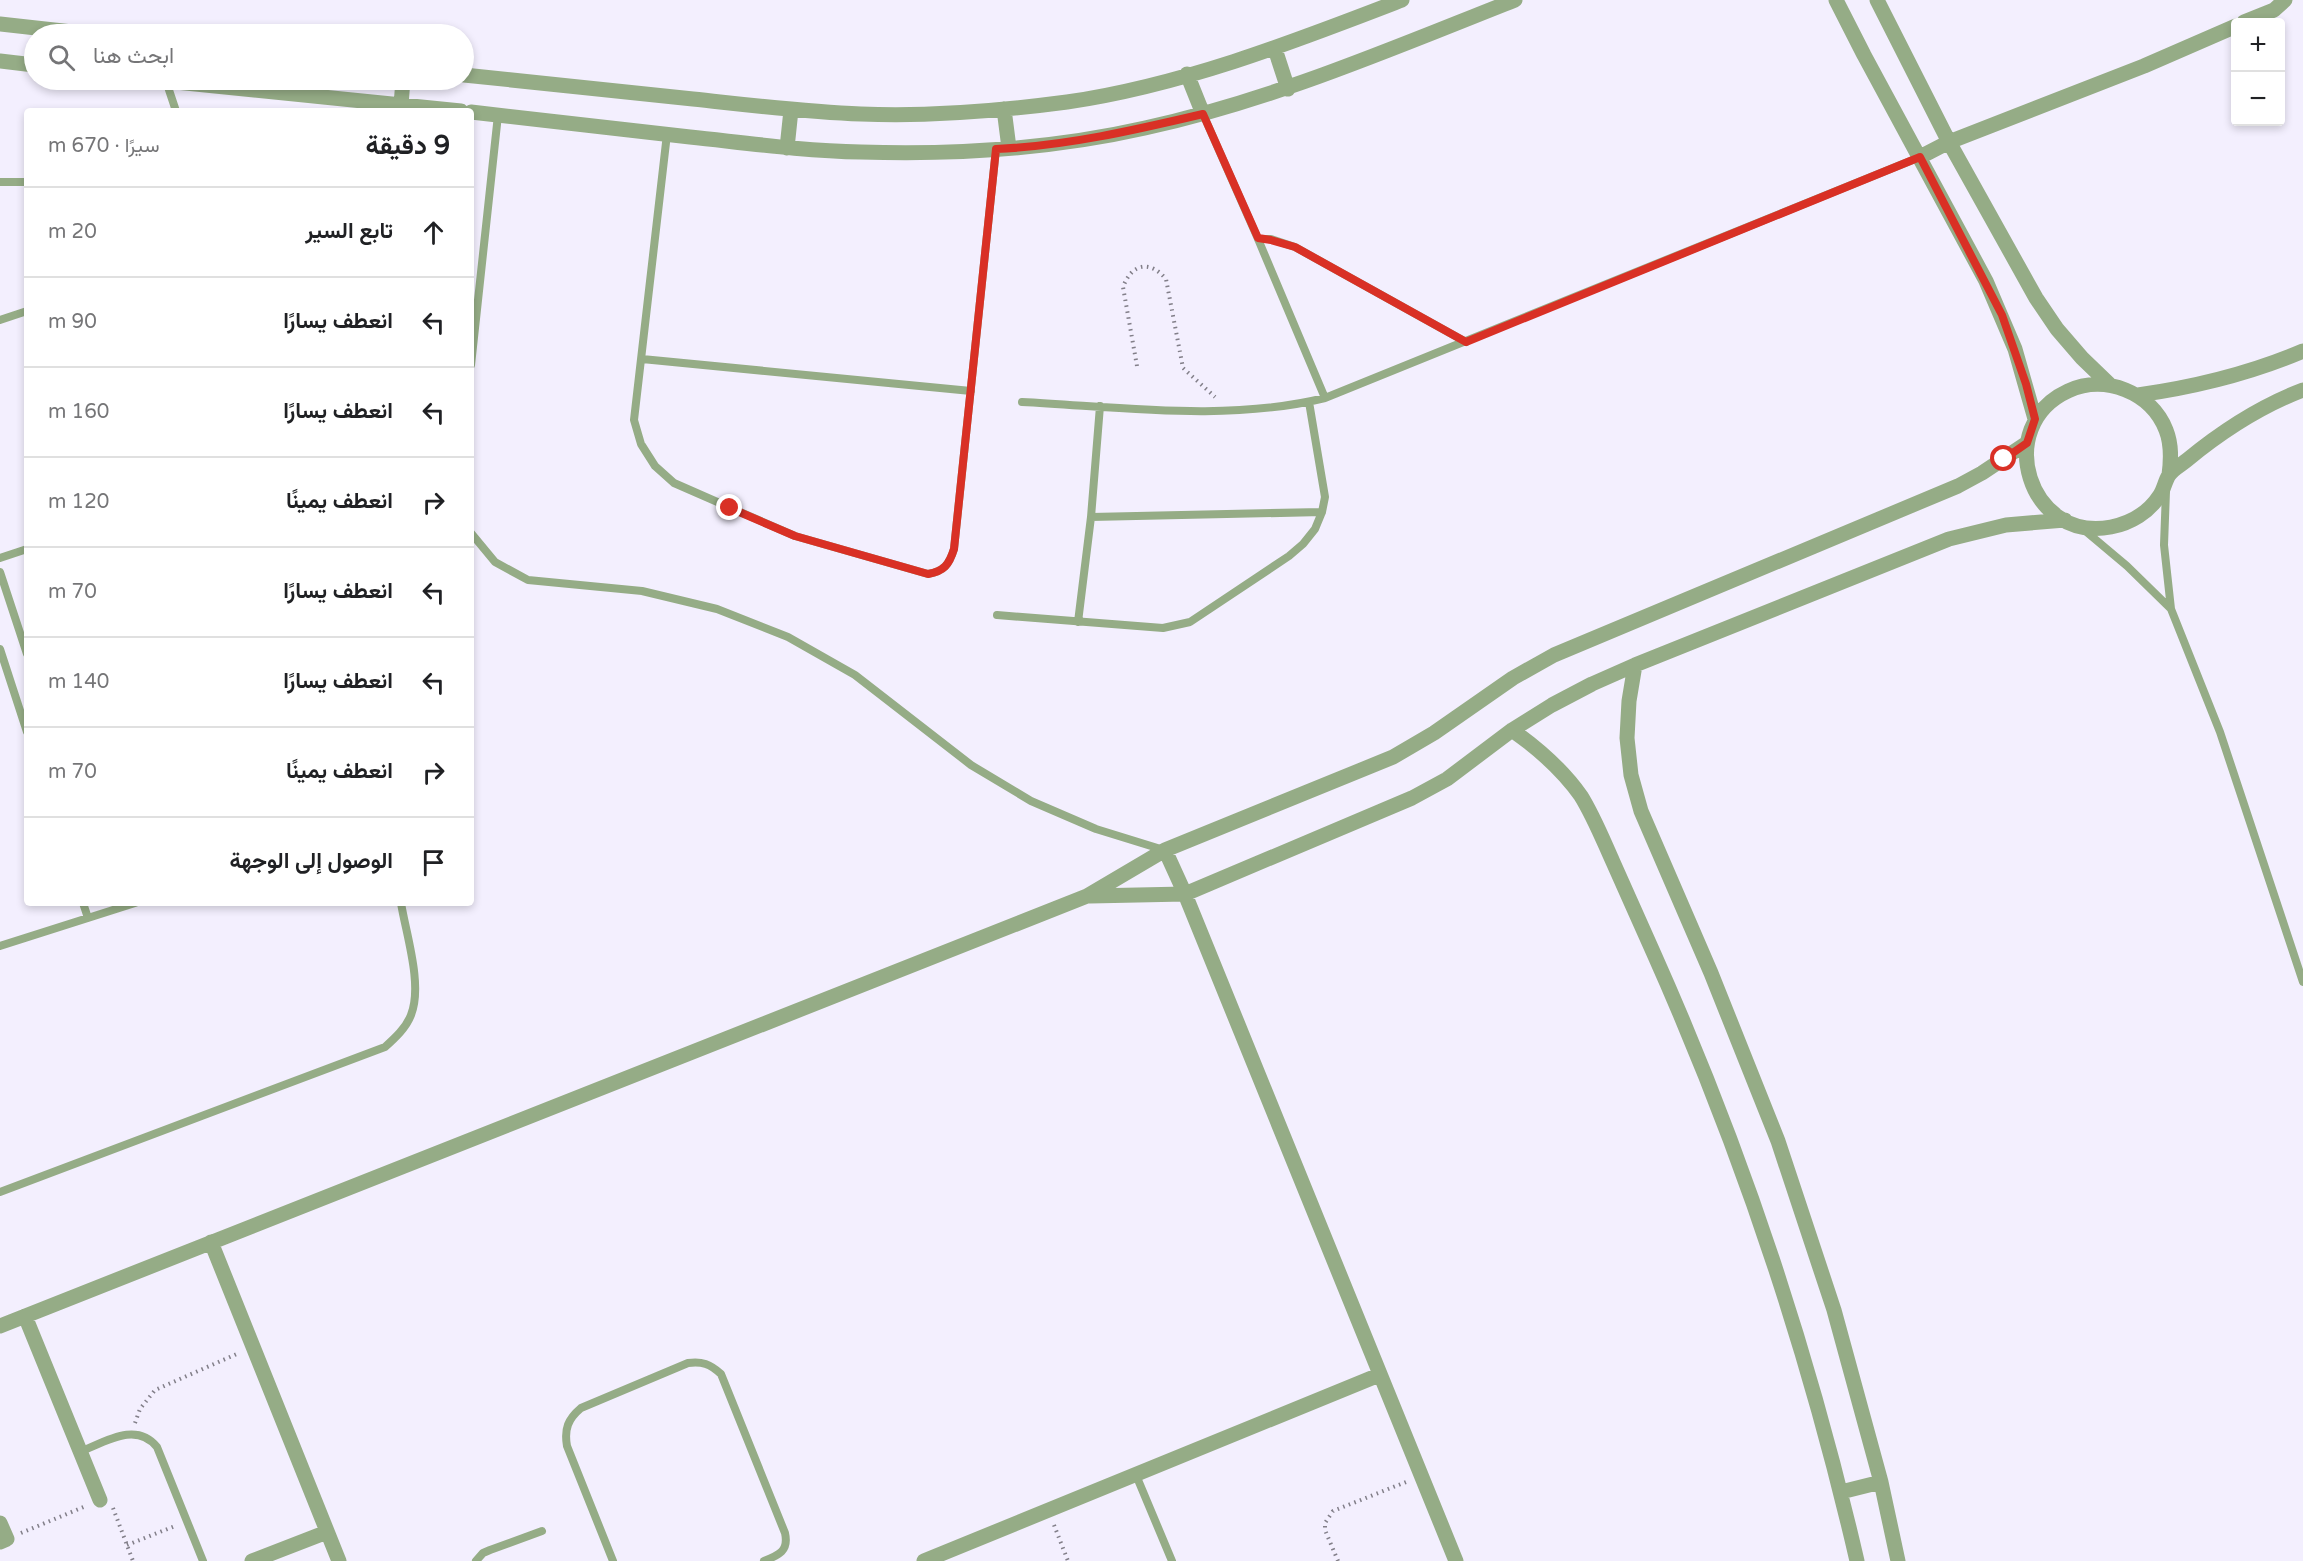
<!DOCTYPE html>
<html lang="ar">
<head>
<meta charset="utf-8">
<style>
	body { margin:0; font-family:"Varela Round",Vazirmatn,sans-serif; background:#f6f6f6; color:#202124; direction:rtl }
	.controls { position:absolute; right:18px; top:18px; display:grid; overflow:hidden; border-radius:6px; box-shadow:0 3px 9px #0003 }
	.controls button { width:54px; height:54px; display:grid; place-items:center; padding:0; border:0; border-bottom:2px solid #e0e0e0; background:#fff; color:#202124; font:30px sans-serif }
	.stop { position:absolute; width:18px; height:18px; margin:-14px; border:4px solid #d93025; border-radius:50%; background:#fff }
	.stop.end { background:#d93025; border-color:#fff; box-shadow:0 2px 6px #0008 }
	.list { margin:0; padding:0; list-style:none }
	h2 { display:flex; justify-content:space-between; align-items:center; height:78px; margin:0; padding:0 24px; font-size:26px }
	h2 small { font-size:20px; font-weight:400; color:#757577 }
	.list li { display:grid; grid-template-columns:39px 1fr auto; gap:18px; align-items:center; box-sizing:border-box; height:90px; padding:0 24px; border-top:2px solid #e0e0e0 }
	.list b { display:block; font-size:22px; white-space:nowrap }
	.list em { font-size:20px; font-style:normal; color:#757577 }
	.icon { flex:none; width:33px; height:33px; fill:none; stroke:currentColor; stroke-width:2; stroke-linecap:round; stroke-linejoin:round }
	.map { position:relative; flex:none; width:2303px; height:1561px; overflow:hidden; direction:ltr }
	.search { position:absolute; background:#fff; box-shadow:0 3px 9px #0003; left:24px; top:24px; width:450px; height:66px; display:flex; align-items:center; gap:15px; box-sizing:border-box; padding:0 21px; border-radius:33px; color:#757577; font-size:22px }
	.panel { position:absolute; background:#fff; box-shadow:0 3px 9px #0003; left:24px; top:108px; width:450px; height:798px; border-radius:6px; direction:rtl }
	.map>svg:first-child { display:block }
</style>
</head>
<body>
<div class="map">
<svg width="2303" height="1561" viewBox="0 0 2303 1561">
	<rect width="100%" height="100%" fill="#f3effe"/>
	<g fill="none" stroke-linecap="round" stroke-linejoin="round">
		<!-- path -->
		<path stroke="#827f89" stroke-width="4" stroke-dasharray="1.5 4.5" stroke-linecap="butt" d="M1137,366L1123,287C1132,263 1150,260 1166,279L1183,368L1215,397
			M135,1423L140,1409L155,1390L239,1353
			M113,1508L133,1561
			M1054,1525L1068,1561
			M21,1533L86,1506
			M127,1545L175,1526
			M1338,1561L1325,1530V1523L1333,1511L1406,1482"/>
		<!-- lane -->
		<path stroke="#95ac86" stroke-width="8" d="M166,81L176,111
			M1203,114L1258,239L1325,398
			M667,134L634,420L641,444L655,466L674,483L795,536L928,574C944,571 949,565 954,549L996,149
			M0,182H27
			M1258,239H1271L1295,247L1466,342
			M0,320L27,311
			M642,359L971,391
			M471,365L498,115
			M1022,402C1122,407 1227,422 1325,398L1920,157
			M2166,491L2164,545L2171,609L2220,732L2303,982
			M1091,517L1322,512
			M2083,529L2127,566L2171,609
			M471,533L495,562L528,580L642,591L717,609L788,637L855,675L971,765L1031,801L1096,829L1164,850
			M0,558L27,549
			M0,572L27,654
			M997,615L1163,628L1190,622L1289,556L1303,544L1315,529L1322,512L1325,497L1309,402
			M1078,622L1091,517L1100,406
			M0,649L27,732
			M83,903L88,918
			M0,946L135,903
			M0,1192L385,1047C395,1038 406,1028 411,1015C423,985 406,934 401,903
			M80,1452C105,1442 136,1421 157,1447L203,1561
			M1136,1475L1172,1561
			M476,1561L483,1553L490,1550L542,1531
			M613,1561L567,1446C564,1429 568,1419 581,1408L688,1363C702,1361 710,1364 721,1374L785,1533C789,1551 779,1555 764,1561"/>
		<!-- street -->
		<path stroke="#95ac86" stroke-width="15" d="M1836,0L1864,55L1986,281L2015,349L2035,419
			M1877,0L1949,142L2036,298L2057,329L2082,358L2109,384
			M2244,22L2274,10L2285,0
			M0,24L90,34
			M1275,49L1288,89
			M0,61L34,65
			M1187,74L1203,114
			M464,75C540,83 617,91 693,99C749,105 804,112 861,114C929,117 999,111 1067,102C1183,85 1293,42 1402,0
			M156,80L461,111
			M401,105L403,80
			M1004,109L1009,148
			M471,112C544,120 617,128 690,137C747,143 804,151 861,152C955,155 1052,149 1145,128C1273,100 1393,48 1515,0
			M787,148L791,110
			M1920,157L1949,142L2144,66L2236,26
			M2138,395C2195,387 2249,374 2303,351
			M2169,475C2171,460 2172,445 2166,430C2151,392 2105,374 2068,391C1992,426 2029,543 2111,527C2131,523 2149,512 2160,495C2164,489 2165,481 2169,475C2173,469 2181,465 2187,460C2221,432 2261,406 2303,390
			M1635,665L1629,701L1627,738L1631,775L1641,811L1711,973L1778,1141L1834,1310L1881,1482L1898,1561
			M1512,730C1539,749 1562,769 1581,796C1594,817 1603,840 1613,862C1627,893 1640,923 1654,954C1741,1149 1809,1353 1857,1561
			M1165,850L1185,894L1456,1561
			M1090,896L1185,894L1412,798L1447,779L1512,730L1552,705L1592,684L1635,665L1949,539L2006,525L2065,520
			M211,1242L339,1561
			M25,1316L100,1500
			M0,1326L1087,896L1165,850L1393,757L1434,733L1513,678L1554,655L1958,486L1982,473L2027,443
			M1841,1492L1881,1482
			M0,1523L7,1539L0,1542
			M252,1561L327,1532
			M924,1561L1379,1375"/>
	</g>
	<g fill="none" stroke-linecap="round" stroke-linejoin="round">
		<!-- route -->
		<path stroke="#d93025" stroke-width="8" d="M730,508L795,536L928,574C944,571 949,565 954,549L996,149C1066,146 1135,130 1203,114L1258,238L1271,240L1295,247L1466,342L1920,157L2002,315L2026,384L2035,419L2027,443L2004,459"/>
	</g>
</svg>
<div class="controls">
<button>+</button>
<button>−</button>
</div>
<div class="stop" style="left:2004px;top:459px"></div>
<div class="stop end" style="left:730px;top:508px"></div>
<div class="search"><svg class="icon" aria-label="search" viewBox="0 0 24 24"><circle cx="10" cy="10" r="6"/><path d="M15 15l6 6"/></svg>ابحث هنا</div>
<section class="panel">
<h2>9 دقيقة<small>سيرًا · 670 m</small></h2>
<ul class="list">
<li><svg class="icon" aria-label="ahead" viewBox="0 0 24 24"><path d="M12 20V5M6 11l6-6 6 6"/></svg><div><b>تابع السير</b></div><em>20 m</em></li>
<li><svg class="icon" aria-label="left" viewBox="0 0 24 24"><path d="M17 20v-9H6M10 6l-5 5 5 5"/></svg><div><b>انعطف يسارًا</b></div><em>90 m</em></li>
<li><svg class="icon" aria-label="left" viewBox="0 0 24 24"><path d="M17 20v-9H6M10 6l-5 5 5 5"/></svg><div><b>انعطف يسارًا</b></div><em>160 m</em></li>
<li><svg class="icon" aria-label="right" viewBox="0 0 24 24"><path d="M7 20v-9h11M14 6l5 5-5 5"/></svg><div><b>انعطف يمينًا</b></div><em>120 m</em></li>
<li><svg class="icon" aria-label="left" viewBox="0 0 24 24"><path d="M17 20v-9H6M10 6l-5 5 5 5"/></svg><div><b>انعطف يسارًا</b></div><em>70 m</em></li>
<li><svg class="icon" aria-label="left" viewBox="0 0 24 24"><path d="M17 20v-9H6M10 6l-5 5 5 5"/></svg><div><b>انعطف يسارًا</b></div><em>140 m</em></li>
<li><svg class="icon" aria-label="right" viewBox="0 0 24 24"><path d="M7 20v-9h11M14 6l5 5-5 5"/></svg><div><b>انعطف يمينًا</b></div><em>70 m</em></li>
<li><svg class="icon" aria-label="arrive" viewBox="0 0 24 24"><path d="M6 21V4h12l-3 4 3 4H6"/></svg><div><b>الوصول إلى الوجهة</b></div></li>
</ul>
</section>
</div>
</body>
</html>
